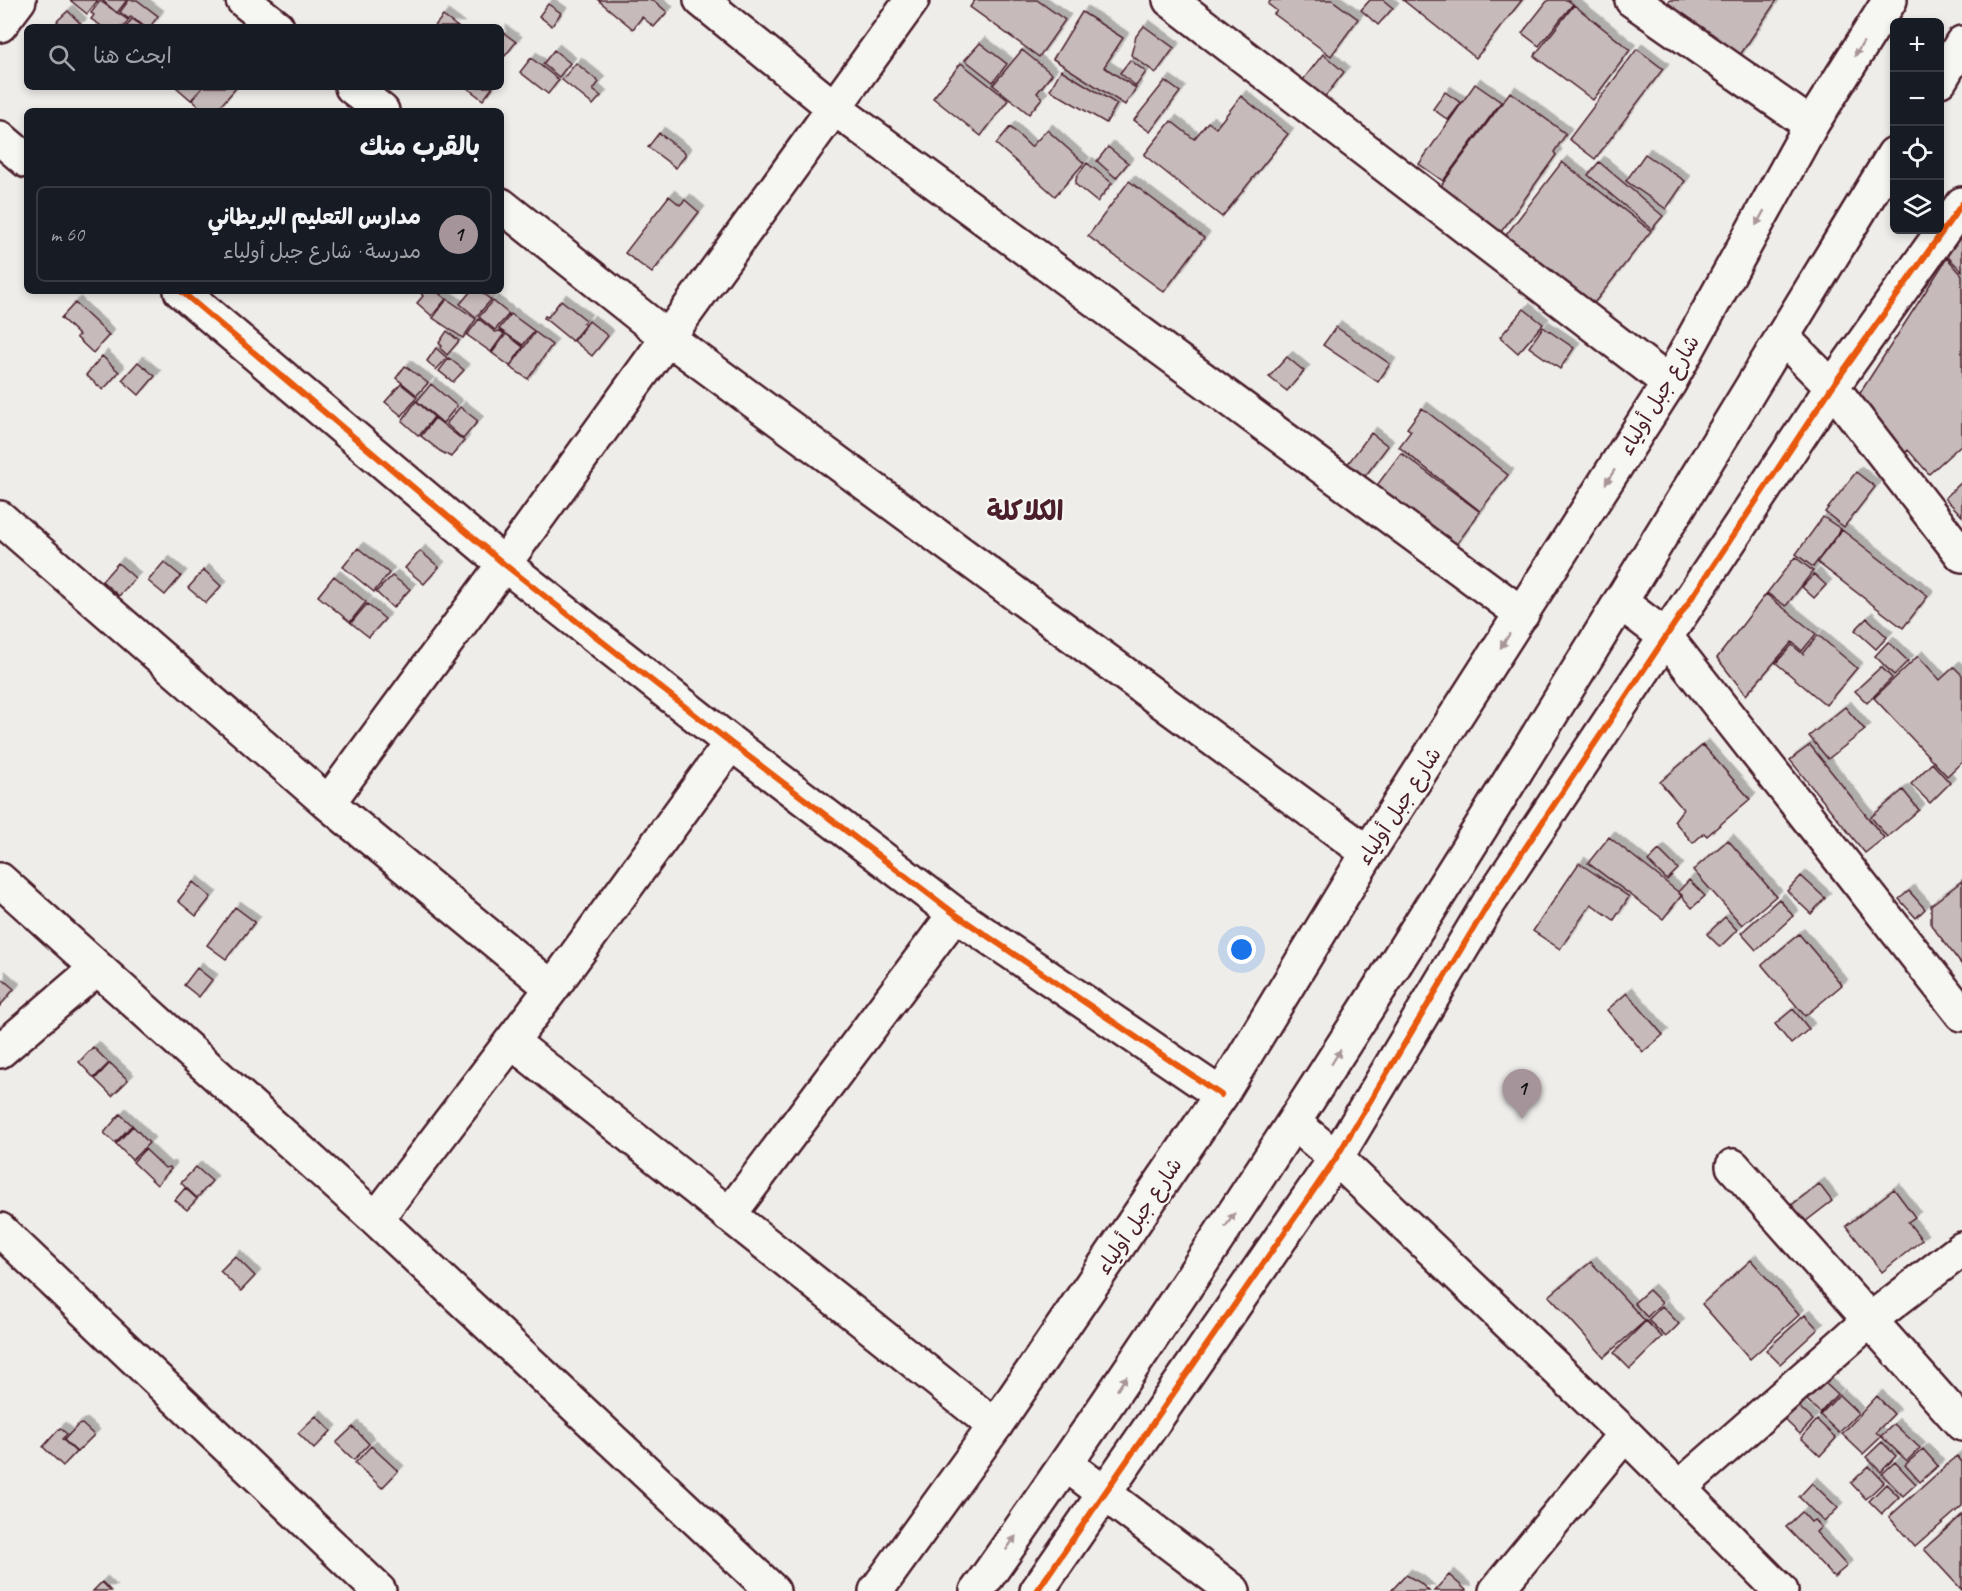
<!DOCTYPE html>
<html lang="ar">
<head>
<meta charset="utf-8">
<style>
	body { margin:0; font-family:Caveat,"Playpen Sans Arabic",sans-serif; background:#20242c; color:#f1f3f6; direction:rtl }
	.controls { position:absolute; right:18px; top:18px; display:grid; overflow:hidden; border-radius:9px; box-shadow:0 3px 9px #0003 }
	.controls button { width:54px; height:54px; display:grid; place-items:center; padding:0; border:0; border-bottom:2px solid #363941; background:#171b24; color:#f1f3f6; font:30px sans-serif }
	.you { position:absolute; left:1242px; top:950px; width:21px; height:21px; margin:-15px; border:4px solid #fff; border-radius:50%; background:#1a73e8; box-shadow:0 0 0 9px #1a73e833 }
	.badge { display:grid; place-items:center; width:39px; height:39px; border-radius:50%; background:#a6949b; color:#111; font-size:20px; font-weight:700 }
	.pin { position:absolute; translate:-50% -50px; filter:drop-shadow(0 2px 3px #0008) }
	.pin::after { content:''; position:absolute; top:32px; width:21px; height:18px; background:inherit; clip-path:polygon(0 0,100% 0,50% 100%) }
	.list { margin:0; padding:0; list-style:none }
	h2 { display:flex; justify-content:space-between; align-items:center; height:78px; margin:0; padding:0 24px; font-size:26px }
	h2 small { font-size:20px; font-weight:400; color:#9ea1a6 }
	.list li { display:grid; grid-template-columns:39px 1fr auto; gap:18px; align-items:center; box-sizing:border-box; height:96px; margin:0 12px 12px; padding:0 12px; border:2px solid #363941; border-radius:9px }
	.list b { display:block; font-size:22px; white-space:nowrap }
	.list p { margin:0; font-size:20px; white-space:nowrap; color:#9ea1a6 }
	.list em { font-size:20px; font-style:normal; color:#9ea1a6 }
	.icon { flex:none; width:33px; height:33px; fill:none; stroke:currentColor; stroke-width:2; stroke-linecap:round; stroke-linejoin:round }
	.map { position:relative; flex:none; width:1962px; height:1591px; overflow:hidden; direction:ltr }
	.search { position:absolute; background:#171b24; box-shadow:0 3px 9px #0003; left:24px; top:24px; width:480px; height:66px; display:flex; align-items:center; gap:15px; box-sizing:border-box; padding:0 21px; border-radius:9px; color:#9ea1a6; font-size:22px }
	.panel { position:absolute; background:#171b24; box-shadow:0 3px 9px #0003; left:24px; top:108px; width:480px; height:186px; border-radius:9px; direction:rtl }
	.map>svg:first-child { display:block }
</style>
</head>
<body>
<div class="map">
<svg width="1962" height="1591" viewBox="0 0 1962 1591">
	<defs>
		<filter id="shadow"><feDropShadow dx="5.5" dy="-5.5" stdDeviation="0" flood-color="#0004"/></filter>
	</defs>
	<rect width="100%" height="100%" fill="#efedea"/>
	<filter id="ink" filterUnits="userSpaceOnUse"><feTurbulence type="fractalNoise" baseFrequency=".0167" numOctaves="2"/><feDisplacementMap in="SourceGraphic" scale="12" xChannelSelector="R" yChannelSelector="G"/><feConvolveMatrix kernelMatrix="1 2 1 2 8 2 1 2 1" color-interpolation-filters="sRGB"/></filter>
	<g filter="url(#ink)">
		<!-- building -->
		<path fill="#c6babb" stroke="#4a1f2b" stroke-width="1.5" filter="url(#shadow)" d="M70,0H98L87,14Z
			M102,0H127L117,13Z
			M129,0H137L158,16L150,27H145L131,16L129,19L120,12Z
			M598,0H653L667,12L654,27L642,17L633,29Z
			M975,0H1037L1065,20L1039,57L970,7Z
			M1271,0H1332L1358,19L1331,56L1274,14L1277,11L1268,4Z
			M1370,0H1383L1393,8L1378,25L1361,10Z
			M1403,0H1522L1476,58Z
			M1548,0H1567L1573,4L1539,46L1522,33Z
			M1670,0H1777L1728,73L1654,23Z
			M100,1L128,20L124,27H103L91,19L94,15L91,13Z
			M548,4L561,13L552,26L539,16Z
			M1574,5L1630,50L1593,100L1534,56Z
			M68,11L81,24L78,27H63L57,21Z
			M1082,12L1123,38L1104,67L1136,88L1125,105L1053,59Z
			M443,16L458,27H434Z
			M132,19L144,27H126Z
			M1144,26L1174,48L1156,73L1131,55L1136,36Z
			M501,31L516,42L505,56L501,53Z
			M980,43L1007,64L993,82L965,60Z
			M1637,49L1663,69L1595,159L1569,139Z
			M554,50L570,63L559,77L543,64Z
			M1022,50L1052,74L1037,93L1042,98L1029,114L993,85Z
			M1323,54L1344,72L1324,98L1302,81Z
			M531,58L559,80L548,94L520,72Z
			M1130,60L1146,72L1136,86L1120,73Z
			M576,63L599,82L593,90L601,96L593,105L562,80Z
			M961,63L1008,100L981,136L933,98Z
			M1061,70L1117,104L1106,123L1050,90Z
			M1165,81L1180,92L1150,132L1134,120Z
			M1475,84L1501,102L1443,181L1419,164Z
			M176,87H203L191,100Z
			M203,87H237L216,111H204L192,100Z
			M466,87H493L483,100Z
			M1445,92L1461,103L1448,120L1433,109Z
			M1510,92L1566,134L1554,152L1556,155L1501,232L1440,187Z
			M1241,96L1288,134L1222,217L1144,155L1171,121L1194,139L1208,122L1216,128Z
			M1010,127L1031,147L1047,130L1084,163L1055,196L996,144Z
			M659,133L686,154L676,168L648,147Z
			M1108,147L1128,163L1116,178L1097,161Z
			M1645,154L1685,181L1666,209L1626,181Z
			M1562,162L1651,231L1591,307L1503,239Z
			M1599,162L1663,216L1652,229L1588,175Z
			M1087,163L1112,183L1097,202L1075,184L1077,176Z
			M1129,181L1204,238L1164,292L1088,236Z
			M669,196L680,205L685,200L699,212L652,273L625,253Z
			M1962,219V271L1942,251Z
			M1947,258L1962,275V444L1929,474L1908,450L1899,459L1851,407Z
			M423,291H436L446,299L432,316L417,303L423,296L421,293Z
			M471,291H480L491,300L476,317L460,304Z
			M447,299L476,319L463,338L433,318Z
			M561,300L586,320L583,323L585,325L572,341L544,318L545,316L548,317Z
			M493,301L509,314L495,330L479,317Z
			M75,303L109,335L93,353L76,337L79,335L61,318Z
			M1524,309L1543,324L1518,353L1500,337Z
			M511,314L534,331L523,345L499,329Z
			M479,319L495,332L500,331L504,334L491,352L467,335Z
			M589,321L608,336L592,356L574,341Z
			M1336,327L1390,364L1378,382L1323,345Z
			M1543,327L1574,348L1560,369L1529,347Z
			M447,331L459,341L447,355L441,349L442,346L439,343Z
			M535,332L552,345L528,379L510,367Z
			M506,334L523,347L510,366L492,353Z
			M436,348L447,358L436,370L427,361Z
			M102,356L119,372L103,390L86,375Z
			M1287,357L1304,371L1287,391L1269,377Z
			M449,358L464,370L453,382L439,371Z
			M138,362L155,376L139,395L122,380Z
			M405,366L428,383L417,395L396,378Z
			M401,384L417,397L402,416L385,402Z
			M431,384L457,406L443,423L417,401Z
			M416,401L434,417L419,436L402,421Z
			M460,407L478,421L463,439L446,424Z
			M1422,408L1508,475L1480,511L1399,447L1411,431L1407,428Z
			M435,418L464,441L451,457L440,451L421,436Z
			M1371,433L1388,446L1363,479L1346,466Z
			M1401,453L1480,512L1449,555L1369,496Z
			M1856,472L1875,487L1844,527L1825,512Z
			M1962,482V516L1945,498Z
			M1823,517L1841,529L1813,567L1796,554Z
			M1842,530L1928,596L1903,628L1817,562Z
			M358,548L389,573L374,592L343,567Z
			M420,551L439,567L424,584L405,568Z
			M1795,557L1813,571L1786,606L1767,593Z
			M164,562L181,576L165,595L148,581Z
			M118,563L135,578L119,596L102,581Z
			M204,570L221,586L206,603L188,588Z
			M1814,574L1826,585L1814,598L1802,587Z
			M334,576L366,602L350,622L318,596Z
			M392,576L410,589L393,608L376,592Z
			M1766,594L1816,634L1802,651L1792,642L1746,695L1717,658Z
			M367,604L385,619L369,637L351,623Z
			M1867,618L1887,637L1876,649L1855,630Z
			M1818,635L1857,668L1826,705L1776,663L1792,645L1803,654Z
			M1888,642L1908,661L1894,675L1875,656Z
			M1918,656L1940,680L1954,667L1962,675V762L1947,776L1874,698Z
			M1881,667L1892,678L1867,703L1855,691Z
			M1845,707L1865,730L1828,759L1809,736Z
			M1703,745L1750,799L1707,836L1704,833L1693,843L1674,821L1683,809L1660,782Z
			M1810,745L1884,838L1865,853L1790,760Z
			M1932,763L1950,783L1930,803L1911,784Z
			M1903,790L1919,810L1887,837L1871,817Z
			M1609,837L1682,895L1663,919L1588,863Z
			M1728,840L1776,896L1742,925L1693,870Z
			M1659,850L1678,869L1667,880L1648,861Z
			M1579,863L1629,897L1614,920L1591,904L1560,949L1533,931Z
			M1801,876L1825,898L1811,914L1787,891Z
			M1689,880L1705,896L1692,908L1678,892Z
			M1962,881V965L1931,925V905Z
			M193,882L211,897L196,916L178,901Z
			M1909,891L1925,909L1916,918L1899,899Z
			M1779,899L1793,916L1756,950L1741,933Z
			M235,907L255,922L226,959L207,945Z
			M1725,917L1737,930L1720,947L1707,934Z
			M1799,934L1842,985L1805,1016L1762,965Z
			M197,968L212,980L199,997L184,985Z
			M0,977L14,989L0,1006Z
			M1627,993L1663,1035L1643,1052L1607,1010Z
			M1793,1009L1809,1029L1791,1044L1775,1024Z
			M93,1047L109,1063L94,1078L79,1062Z
			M110,1063L128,1080L112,1096L95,1079Z
			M120,1114L132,1125L115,1143L104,1133Z
			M133,1126L149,1143L132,1160L116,1144Z
			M145,1149L165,1168L170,1167L171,1169L157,1185L133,1162Z
			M196,1167L212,1181L197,1198L181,1183Z
			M1819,1184L1832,1201L1801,1225L1789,1207Z
			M185,1188L197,1199L187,1210L175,1200Z
			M1894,1189L1915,1217L1908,1222L1922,1240L1882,1272L1846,1226Z
			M235,1256L255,1276L241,1291L220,1271Z
			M1751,1260L1799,1315L1750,1359L1702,1304Z
			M1591,1262L1645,1321L1604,1357L1549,1296Z
			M1649,1290L1662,1303L1647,1317L1634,1303Z
			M1662,1306L1679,1324L1666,1337L1648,1320Z
			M1805,1315L1818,1329L1780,1364L1766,1350Z
			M1646,1321L1662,1337L1630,1369L1614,1353Z
			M1825,1383L1837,1394L1820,1413L1807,1400Z
			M1839,1395L1858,1413L1839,1433L1820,1415Z
			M1877,1396L1894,1414L1876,1432L1881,1437L1863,1454L1842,1434Z
			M1798,1406L1813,1420L1800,1434L1785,1420Z
			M316,1416L331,1431L314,1449L298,1433Z
			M1817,1420L1836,1438L1820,1456L1801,1438Z
			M82,1424L94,1435L77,1452L64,1440L78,1425Z
			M1894,1424L1920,1448L1907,1461L1881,1436Z
			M353,1427L369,1444L354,1460L336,1443Z
			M60,1428L67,1434L62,1439L76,1452L63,1466L43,1447Z
			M1882,1442L1896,1456L1881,1472L1866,1457Z
			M371,1446L398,1471L382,1488L355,1463Z
			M1923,1449L1938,1466L1920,1482L1905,1465Z
			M1957,1456L1962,1462V1506L1915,1547L1889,1517Z
			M1895,1462L1916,1484L1903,1496L1882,1474Z
			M1869,1466L1884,1482L1866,1499L1851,1483Z
			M1812,1483L1838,1508L1824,1522L1799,1497Z
			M1886,1484L1899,1497L1882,1514L1869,1501Z
			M1802,1512L1811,1522L1814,1520L1821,1527L1816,1532L1847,1566L1834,1577L1786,1527Z
			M1962,1515V1590L1924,1549Z
			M1406,1575L1419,1582L1429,1591H1391Z
			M1449,1575L1466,1590L1465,1591H1434Z
			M102,1582L111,1591H93Z"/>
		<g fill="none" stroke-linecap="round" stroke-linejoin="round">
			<!-- minor casing -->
			<g stroke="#4a1f2b" stroke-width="38">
				<path id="minor" d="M243,0L277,27
					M701,0L833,107L1522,614
					M1170,0L1669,383
					M1632,0L1811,125
					M0,25L19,0
					M352,87L382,111
					M0,138L27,161
					M501,205L668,338L1368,853
					M181,291L504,564L731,743L955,914L1221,1095
					M1782,337L1832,387L1962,555
					M0,518L328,803L552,988
					M1620,602L1665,636L1962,1014
					M328,803L504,564L912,0
					M0,880L376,1219L773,1591
					M512,1042L995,1426
					M0,1051L97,968
					M1294,1123L1336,1158L1625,1434L1781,1591
					M1733,1166L1962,1424
					M729,1215L955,914
					M376,1219L552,988L731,743
					M0,1230L379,1591
					M1067,1465L1233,1591
					M1679,1488L1870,1320L1962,1249
					M1037,1591L1336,1158L1490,901L1832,387L1962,204
					M1496,1591L1625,1434"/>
			</g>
			<!-- primary casing -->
			<g stroke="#4a1f2b" stroke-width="38">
				<path id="primary" d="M1940,80L1962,43
					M876,1591L995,1426L1221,1095L1368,853L1669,383L1811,125L1890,0
					M977,1591C1306,1127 1598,638 1894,154"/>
			</g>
			<!-- minor -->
			<use href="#minor" stroke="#f6f6f2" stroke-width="33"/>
			<!-- primary -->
			<use href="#primary" stroke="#f6f6f2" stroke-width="33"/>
			<!-- cycleway casing -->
			<g stroke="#f6f6f2" stroke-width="10">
				<path id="cycleway" d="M181,291L504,564L731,743L955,914L1221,1095
					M1037,1591L1336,1158L1490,901L1832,387L1962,204"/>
			</g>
			<!-- cycleway -->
			<use href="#cycleway" stroke="#e8590c" stroke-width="6"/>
		</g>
		<!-- one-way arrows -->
		<defs><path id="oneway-solid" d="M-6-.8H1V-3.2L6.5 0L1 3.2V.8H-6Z" transform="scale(1.5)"/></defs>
		<g fill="#a99598">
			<use href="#oneway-solid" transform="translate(1859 49) rotate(122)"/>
			<use href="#oneway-solid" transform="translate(1760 218) rotate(119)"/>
			<use href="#oneway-solid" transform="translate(1610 477) rotate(123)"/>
			<use href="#oneway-solid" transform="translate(1505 641) rotate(123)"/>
			<use href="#oneway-solid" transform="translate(1336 1057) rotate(-58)"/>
			<use href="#oneway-solid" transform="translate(1230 1220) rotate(-56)"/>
			<use href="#oneway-solid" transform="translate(1122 1383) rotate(-56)"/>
			<use href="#oneway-solid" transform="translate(1011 1543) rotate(-55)"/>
		</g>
	</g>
	<g text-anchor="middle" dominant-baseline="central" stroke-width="4.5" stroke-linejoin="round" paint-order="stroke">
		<!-- street labels -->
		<g font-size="21" fill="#4a1f2b" stroke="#f6f6f2">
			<text transform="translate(1659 395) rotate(-59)">شارع جبل أولياء</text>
			<text transform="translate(1399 806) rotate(-57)">شارع جبل أولياء</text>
			<text transform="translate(1139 1216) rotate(-56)">شارع جبل أولياء</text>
		</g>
		<!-- district labels -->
		<g font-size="27" font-weight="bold" fill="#4a1f2b" stroke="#f6f6f2">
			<text x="1025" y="511">الكلاكلة</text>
		</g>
	</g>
</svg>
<div class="controls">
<button>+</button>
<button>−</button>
<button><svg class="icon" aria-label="locate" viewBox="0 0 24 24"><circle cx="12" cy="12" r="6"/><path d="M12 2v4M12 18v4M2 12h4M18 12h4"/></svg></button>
<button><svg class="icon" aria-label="layers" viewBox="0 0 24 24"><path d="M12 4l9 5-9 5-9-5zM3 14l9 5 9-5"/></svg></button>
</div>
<div class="you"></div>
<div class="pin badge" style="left:1522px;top:1119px">1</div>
<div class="search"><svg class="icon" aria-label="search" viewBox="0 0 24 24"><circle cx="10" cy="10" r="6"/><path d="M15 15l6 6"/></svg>ابحث هنا</div>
<section class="panel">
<h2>بالقرب منك<small></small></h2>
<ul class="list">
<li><span class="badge">1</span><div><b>مدارس التعليم البريطاني</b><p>مدرسة · شارع جبل أولياء</p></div><em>60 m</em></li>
</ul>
</section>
</div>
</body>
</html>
